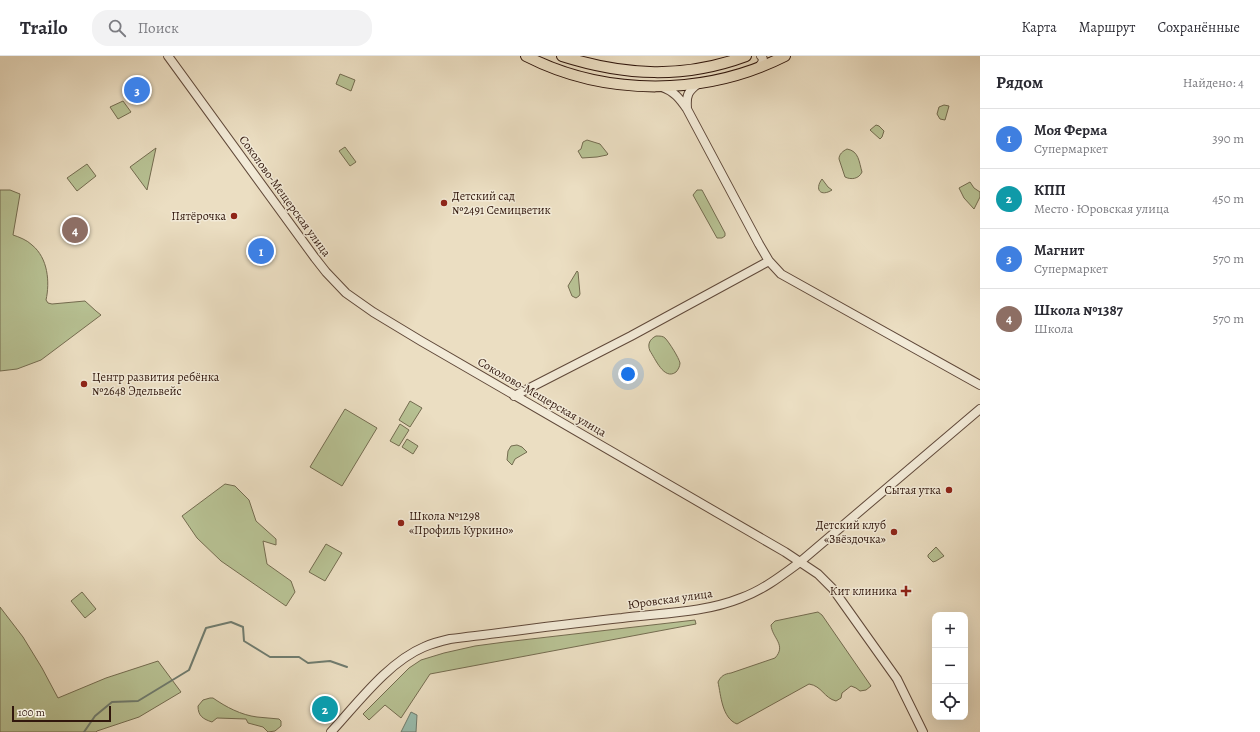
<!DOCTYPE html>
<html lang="ru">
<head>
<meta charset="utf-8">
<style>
	body { margin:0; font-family:Alegreya,serif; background:#f2f2f3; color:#2b2b33 }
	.controls { position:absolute; right:12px; bottom:12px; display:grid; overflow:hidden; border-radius:8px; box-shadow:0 4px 16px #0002 }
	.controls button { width:36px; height:36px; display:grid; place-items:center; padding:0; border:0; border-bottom:1px solid #e1e1e2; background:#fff; color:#2b2b33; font:20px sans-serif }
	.scale { position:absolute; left:12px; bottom:10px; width:99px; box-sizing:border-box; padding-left:4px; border:2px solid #31170d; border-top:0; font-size:11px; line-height:14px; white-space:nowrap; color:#31170d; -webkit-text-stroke:3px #f2ead7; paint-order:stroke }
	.you { position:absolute; left:628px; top:318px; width:14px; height:14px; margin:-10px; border:3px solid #fff; border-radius:50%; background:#1a73e8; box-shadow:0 0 0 6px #1a73e833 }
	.badge { display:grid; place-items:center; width:26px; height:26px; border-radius:50%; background:#1a73e8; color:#fff; font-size:13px; font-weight:700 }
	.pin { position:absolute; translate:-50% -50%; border:2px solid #fff; box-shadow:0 1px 4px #0006 }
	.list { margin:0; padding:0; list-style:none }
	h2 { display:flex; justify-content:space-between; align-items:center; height:52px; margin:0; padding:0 16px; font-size:17px }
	h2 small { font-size:13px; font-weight:400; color:#7c7c81 }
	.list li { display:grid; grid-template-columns:26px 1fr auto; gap:12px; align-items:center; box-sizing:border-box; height:60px; padding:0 16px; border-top:1px solid #e1e1e2 }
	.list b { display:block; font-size:15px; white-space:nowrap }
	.list p { margin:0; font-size:13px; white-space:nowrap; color:#7c7c81 }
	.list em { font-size:13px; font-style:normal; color:#7c7c81 }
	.icon { flex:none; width:22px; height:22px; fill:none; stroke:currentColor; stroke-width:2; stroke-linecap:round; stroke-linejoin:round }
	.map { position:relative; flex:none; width:980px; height:676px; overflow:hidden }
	header { display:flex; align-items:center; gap:24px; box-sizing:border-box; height:56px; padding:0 20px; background:#fff; border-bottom:1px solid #e1e1e2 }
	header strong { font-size:19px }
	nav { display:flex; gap:22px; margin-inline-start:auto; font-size:14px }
	.search { width:280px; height:36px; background:#f2f2f3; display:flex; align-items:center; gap:10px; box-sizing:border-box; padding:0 14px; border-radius:16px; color:#7c7c81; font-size:15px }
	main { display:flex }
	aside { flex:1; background:#fff }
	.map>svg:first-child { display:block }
</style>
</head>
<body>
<header>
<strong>Trailo</strong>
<div class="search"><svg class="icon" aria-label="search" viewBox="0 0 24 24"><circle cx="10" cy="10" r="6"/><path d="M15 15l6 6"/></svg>Поиск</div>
<nav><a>Карта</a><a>Маршрут</a><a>Сохранённые</a></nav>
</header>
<main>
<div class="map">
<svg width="980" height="676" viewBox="0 0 980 676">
	<rect width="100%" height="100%" fill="#ebdec2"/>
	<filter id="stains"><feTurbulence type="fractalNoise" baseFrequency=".005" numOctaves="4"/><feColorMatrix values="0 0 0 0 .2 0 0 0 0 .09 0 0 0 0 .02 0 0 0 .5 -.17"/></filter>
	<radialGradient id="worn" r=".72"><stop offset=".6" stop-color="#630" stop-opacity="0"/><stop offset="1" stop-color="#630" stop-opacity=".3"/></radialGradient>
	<!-- green -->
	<path fill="#b7c193" stroke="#746c50" d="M340,18L355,24L351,35L336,28Z
		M123,45L131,56L118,63L110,51Z
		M944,49L949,50L945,64L940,63L937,58L939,51Z
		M876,69L879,70L884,75L882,81L880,83L870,74Z
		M587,84L600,88L608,98L607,99L597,101L582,102L578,95L581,93L583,86Z
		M345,91L356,106L350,110L339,95Z
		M156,92L147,134L130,111Z
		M847,93C859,95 859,106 862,116C859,123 851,124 845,121L839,103C839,98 843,95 847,93Z
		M87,108L96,120L77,135L67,122Z
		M822,123L828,131L832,134C821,141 814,134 822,123Z
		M970,126L974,132L980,136V141L974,153L964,142L959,132Z
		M0,134H10L20,138L13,179C19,181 27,184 32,189C48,202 50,226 46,244L48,247L52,248L85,245L96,255L101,259L41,304L17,313L0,315Z
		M697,134H702L725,177V180L722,182H717L693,139Z
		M577,215L578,216L580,238L579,240L576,242L572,240L568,230Z
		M656,280C660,280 663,280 665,282C669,286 679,302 680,307C680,310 678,314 676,316C664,325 655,302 650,295C647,288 650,283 656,280Z
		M410,345L422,352L410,371L399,364Z
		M345,353L377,372L342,430L310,411Z
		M400,368L409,374L399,390L390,385Z
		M407,383L418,390L413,398L402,391Z
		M517,389L522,391L527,396L515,403L512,409L507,404L508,395L511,390Z
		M225,428L235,430L249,444L256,465L276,483V489L263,485L267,508L291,525L295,536L286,550L221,505L197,482L182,460Z
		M326,488L342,497L325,525L309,516Z
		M936,491L944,500L936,505L933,506L928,501V499Z
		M82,536L96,553L85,562L71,545Z
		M0,551L23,581L42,612L58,642L106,622L158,605L181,636L139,661L97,675L96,676H0Z
		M818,556L822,559L871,630L866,634L860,635L856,632L851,630L842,637L841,642L836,645C824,642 822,630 809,628L737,668C722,662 721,640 718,626C721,620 724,618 731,617L775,602C787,589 772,582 771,569L775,565Z
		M695,564L696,568L430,618L401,662L385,649L369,664L363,658L409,612L421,604L444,597L475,590L505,586Z
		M210,642H213C226,651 241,659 257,661C264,662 272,662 279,663L281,665V670L275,675L268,676L263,671L248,667L246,663L217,662L212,666C203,663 198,660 198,650L203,644Z"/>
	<!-- water -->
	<path fill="#99bdae" stroke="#6f7b6e" d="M411,656L417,659L416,676H401Z"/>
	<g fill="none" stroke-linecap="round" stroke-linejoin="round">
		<!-- stream -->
		<path stroke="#6f7b6e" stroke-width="2" d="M84,676L95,660L112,646L138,645L189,614L206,572L231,566L243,571L244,585L270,601H299L308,607L330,605L347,611"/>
		<!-- minor casing -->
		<g stroke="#60493a" stroke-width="10">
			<path id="minor" d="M168,0L315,202L326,216L346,237L373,256L421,285L785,496L818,518L833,533L897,623L923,676
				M759,11C762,7 765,4 761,0
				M662,31C674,35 680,43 687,53L759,188L769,205L781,218L980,329
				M687,52C686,39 688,35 699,27
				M514,340L631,280L769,205
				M331,676C357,648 388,606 424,591C433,587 441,585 450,583C508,576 565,568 622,562C661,557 704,557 741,542C763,534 781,520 800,506L980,353"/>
		</g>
		<!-- major casing -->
		<g stroke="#31170d" stroke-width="12">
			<path id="major" d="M526,0C606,41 706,40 785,0
				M562,0C625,20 684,23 746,0"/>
		</g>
		<!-- minor -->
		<use href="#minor" stroke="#f2ead7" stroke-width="8"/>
		<!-- major -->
		<use href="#major" stroke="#ebdec2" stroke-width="10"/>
	</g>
	<!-- markers -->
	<g fill="#8f2418" stroke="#f2ead7" stroke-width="1.5">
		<circle cx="444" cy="147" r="4"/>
		<circle cx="234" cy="160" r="4"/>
		<circle cx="84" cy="328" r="4"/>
		<circle cx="949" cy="434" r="4"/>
		<circle cx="401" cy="467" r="4"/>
		<circle cx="894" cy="476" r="4"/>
		<path d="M904 529h4v4h4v4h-4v4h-4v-4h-4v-4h4z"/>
	</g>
	<g text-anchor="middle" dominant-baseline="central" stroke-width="3" stroke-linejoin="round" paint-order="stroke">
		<!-- street labels -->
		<g font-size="12" fill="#31170d" stroke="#f2ead7">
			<text transform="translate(285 140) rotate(54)">Соколово-Мещерская улица</text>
			<text transform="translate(542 341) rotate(30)">Соколово-Мещерская улица</text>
			<text transform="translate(670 543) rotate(-8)">Юровская улица</text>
		</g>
		<!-- poi labels -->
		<g font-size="12" fill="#31170d" stroke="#f2ead7" text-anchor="end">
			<text x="452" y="140" text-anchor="start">Детский сад<tspan x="452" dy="14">№2491 Семицветик</tspan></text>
			<text x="226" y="160">Пятёрочка</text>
			<text x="92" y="321" text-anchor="start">Центр развития ребёнка<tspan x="92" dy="14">№2648 Эдельвейс</tspan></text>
			<text x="941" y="434">Сытая утка</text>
			<text x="409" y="460" text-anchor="start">Школа №1298<tspan x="409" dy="14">«Профиль Куркино»</tspan></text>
			<text x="886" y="469">Детский клуб<tspan x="886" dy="14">«Звёздочка»</tspan></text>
			<text x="897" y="535">Кит клиника</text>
		</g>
	</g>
	<rect width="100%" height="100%" filter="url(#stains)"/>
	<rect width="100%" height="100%" fill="url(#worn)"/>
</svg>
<div class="controls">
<button>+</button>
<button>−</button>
<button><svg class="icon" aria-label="locate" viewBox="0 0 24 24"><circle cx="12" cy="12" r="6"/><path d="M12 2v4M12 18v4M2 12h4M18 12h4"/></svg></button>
</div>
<div class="scale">100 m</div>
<div class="you"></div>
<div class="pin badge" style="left:261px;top:195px;background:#3f7fe0">1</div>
<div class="pin badge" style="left:325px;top:653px;background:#0f9aa8">2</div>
<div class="pin badge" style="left:137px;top:34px;background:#3f7fe0">3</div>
<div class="pin badge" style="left:75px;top:174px;background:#8d6e63">4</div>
</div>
<aside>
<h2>Рядом<small>Найдено: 4</small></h2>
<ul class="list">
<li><span class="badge" style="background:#3f7fe0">1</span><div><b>Моя Ферма</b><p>Супермаркет</p></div><em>390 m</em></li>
<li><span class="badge" style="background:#0f9aa8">2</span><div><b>КПП</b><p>Место · Юровская улица</p></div><em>450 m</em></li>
<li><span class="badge" style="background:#3f7fe0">3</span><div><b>Магнит</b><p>Супермаркет</p></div><em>570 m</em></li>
<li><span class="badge" style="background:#8d6e63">4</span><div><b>Школа №1387</b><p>Школа</p></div><em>570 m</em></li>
</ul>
</aside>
</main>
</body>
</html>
